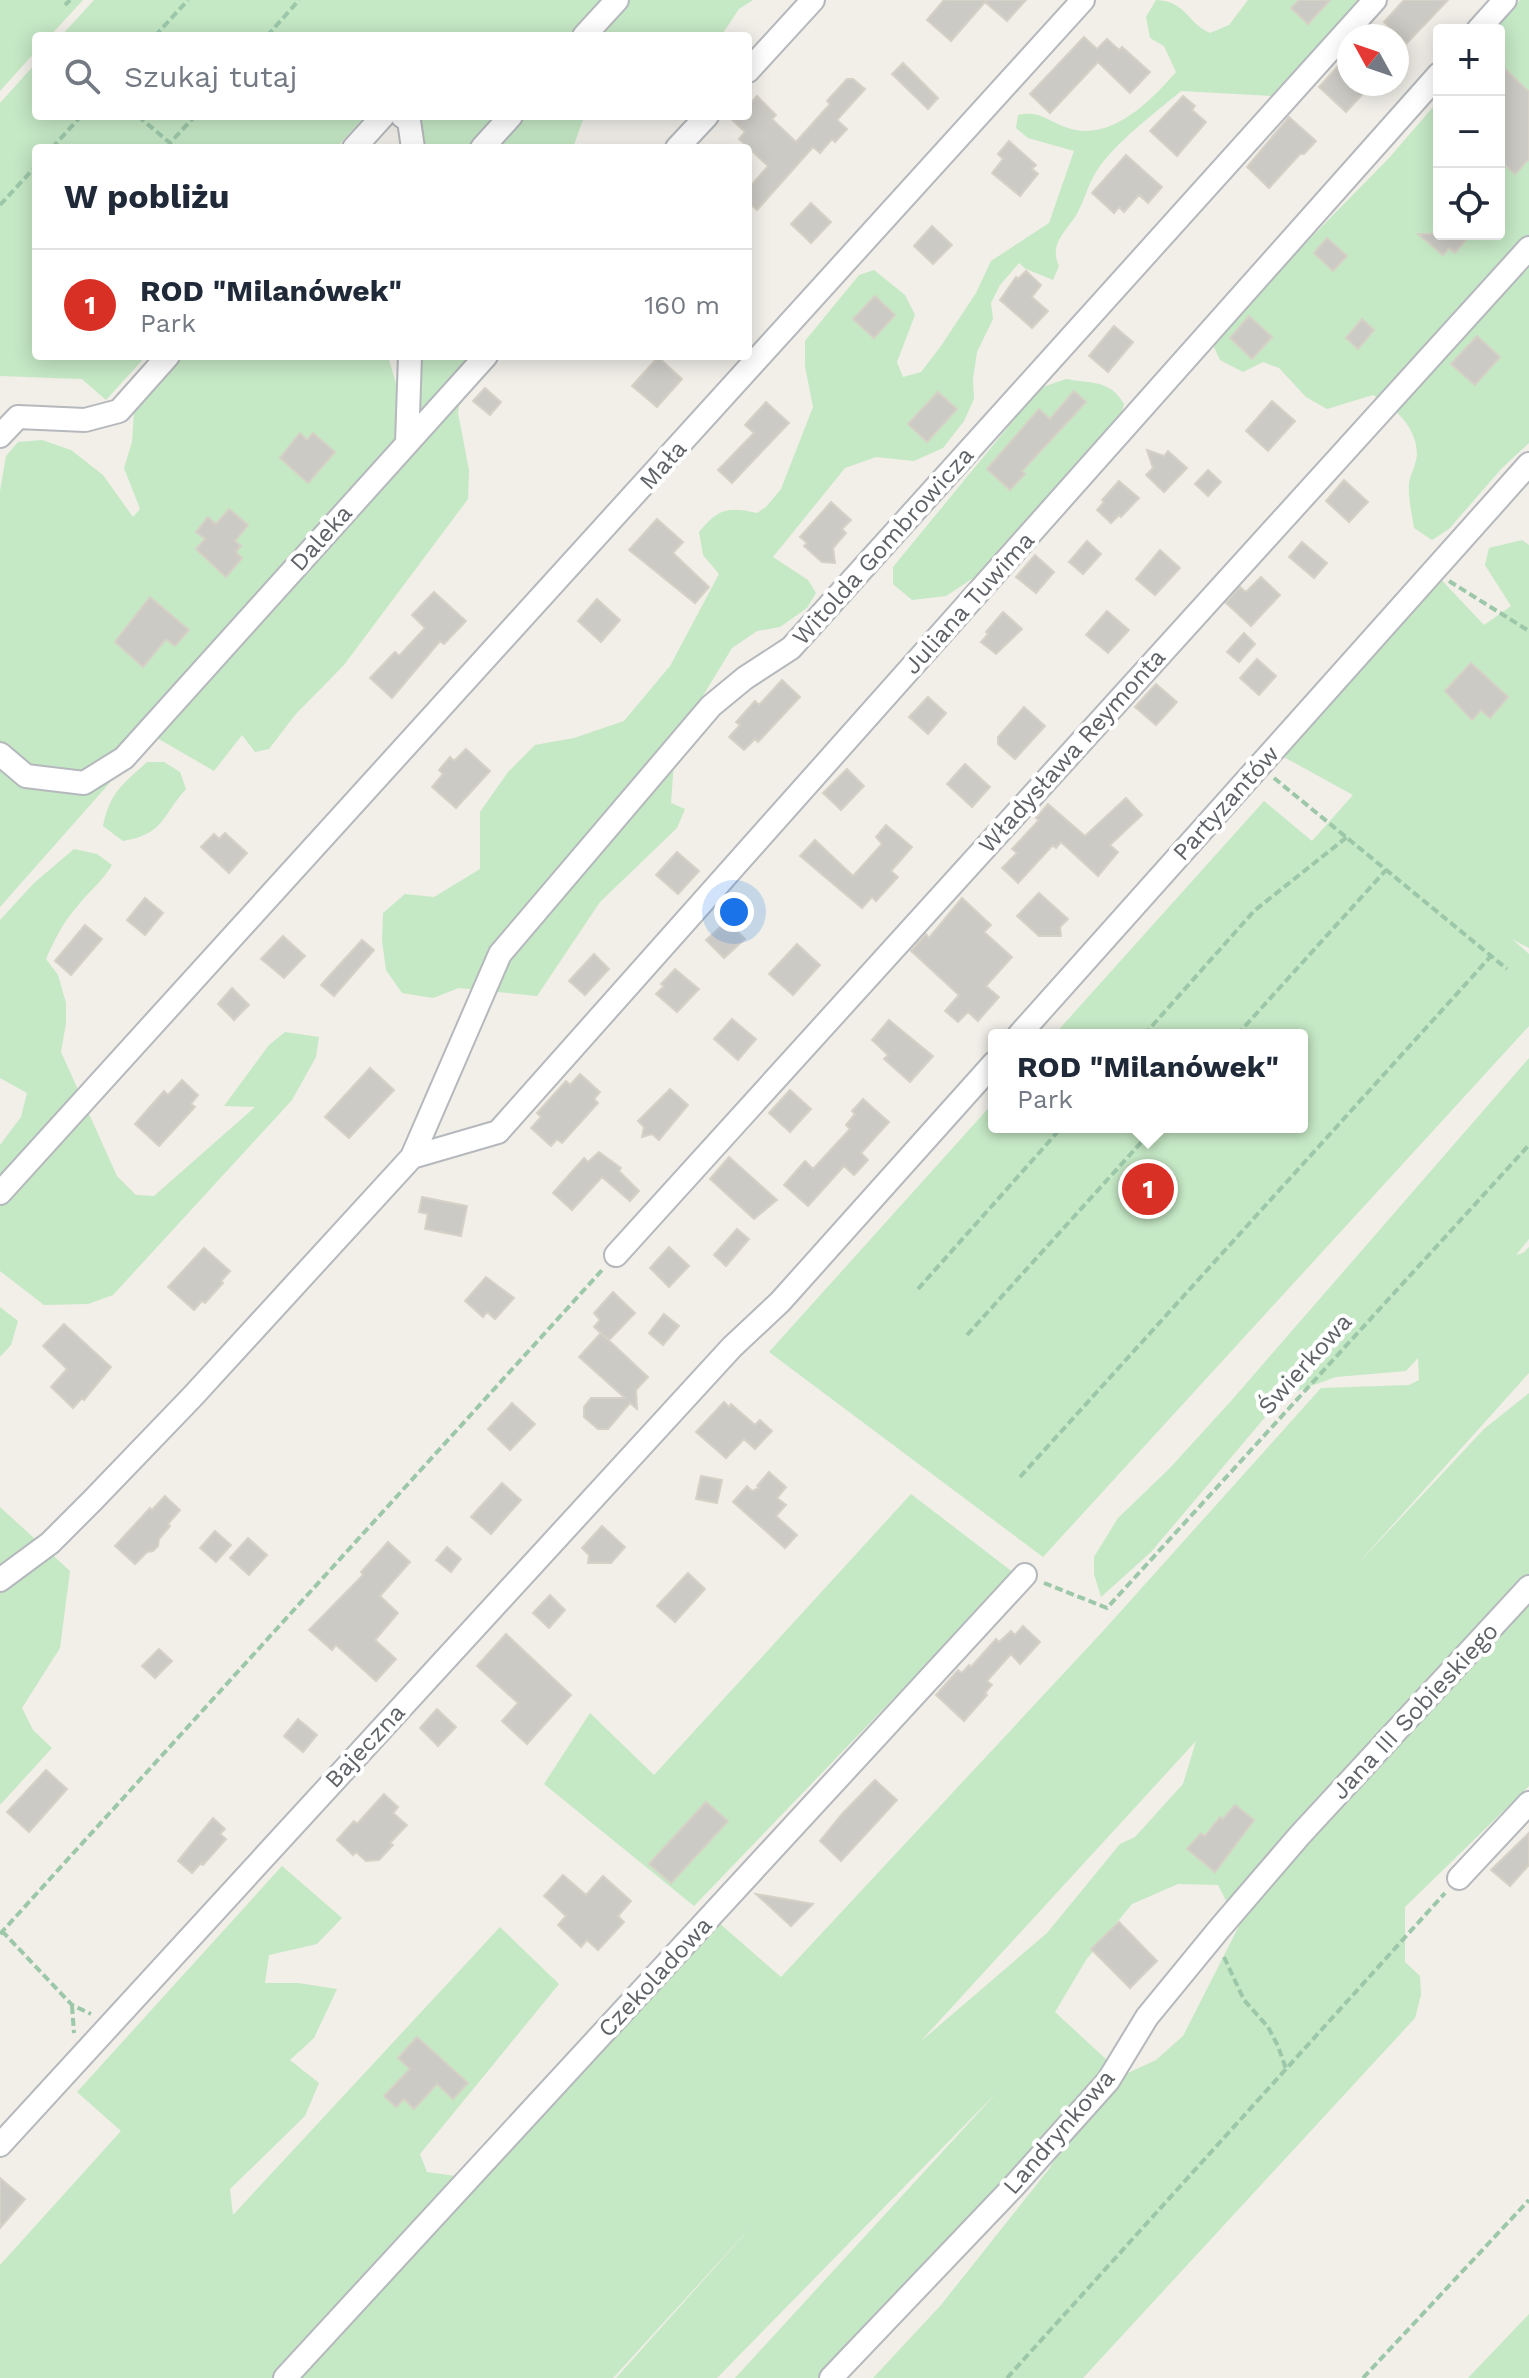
<!DOCTYPE html>
<html lang="pl">
<head>
<meta charset="utf-8">
<style>
	body { margin:0; font-family:"Work Sans",sans-serif; background:#f2f2f3; color:#1f2937 }
	.controls { position:absolute; right:24px; top:24px; display:grid; overflow:hidden; border-radius:8px; box-shadow:0 4px 20px #0003 }
	.controls button { width:72px; height:72px; display:grid; place-items:center; padding:0; border:0; border-bottom:2px solid #e0e1e3; background:#fff; color:#1f2937; font:40px sans-serif }
	.compass { position:absolute; left:1337px; top:24px; width:72px; height:72px; border-radius:50%; background:#fff; box-shadow:0 4px 20px #0003; rotate:310deg }
	.you { position:absolute; left:734px; top:912px; width:28px; height:28px; margin:-20px; border:6px solid #fff; border-radius:50%; background:#1a73e8; box-shadow:0 0 0 12px #1a73e833 }
	.badge { display:grid; place-items:center; width:52px; height:52px; border-radius:50%; background:#d93025; color:#fff; font-size:26px; font-weight:700 }
	.pin { position:absolute; translate:-50% -50%; border:4px solid #fff; box-shadow:0 2px 8px #0006 }
	.popup { position:absolute; left:988px; top:1029px; width:320px; height:104px; box-sizing:border-box; display:grid; place-content:center; border-radius:8px; background:#fff; filter:drop-shadow(0 2px 6px #0005); font-size:26px; white-space:nowrap; color:#747a83 }
	.popup b { font-size:30px; color:#1f2937 }
	.popup::after { content:''; position:absolute; left:50%; top:100%; margin-left:-16px; border:16px solid transparent; border-top-color:#fff }
	.list { margin:0; padding:0; list-style:none }
	h2 { display:flex; justify-content:space-between; align-items:center; height:104px; margin:0; padding:0 32px; font-size:34px }
	h2 small { font-size:26px; font-weight:400; color:#747a83 }
	.list li { display:grid; grid-template-columns:52px 1fr auto; gap:24px; align-items:center; box-sizing:border-box; height:112px; padding:0 32px; border-top:2px solid #e0e1e3 }
	.list b { display:block; font-size:30px; white-space:nowrap }
	.list p { margin:0; font-size:26px; white-space:nowrap; color:#747a83 }
	.list em { font-size:26px; font-style:normal; color:#747a83 }
	.icon { flex:none; width:44px; height:44px; fill:none; stroke:currentColor; stroke-width:2; stroke-linecap:round; stroke-linejoin:round }
	.map { position:relative; flex:none; width:1529px; height:2378px; overflow:hidden }
	.search { position:absolute; background:#fff; box-shadow:0 4px 20px #0003; left:32px; top:32px; width:720px; height:88px; display:flex; align-items:center; gap:20px; box-sizing:border-box; padding:0 28px; border-radius:8px; color:#747a83; font-size:30px }
	.panel { position:absolute; background:#fff; box-shadow:0 4px 20px #0003; left:32px; top:144px; width:720px; height:216px; border-radius:8px }
	.map>svg:first-child { display:block }
</style>
</head>
<body>
<div class="map">
<svg width="1529" height="2378" viewBox="0 0 1529 2378">
	<rect width="100%" height="100%" fill="#f1efe8"/>
	<!-- green -->
	<path fill="#c5e8c5" fill-rule="evenodd" d="M0,0H83L50,36H36V51L0,91Z
		M94,0H753L739,9L721,36H61Z
		M1156,0C1186,1 1186,22 1210,33L1229,25L1248,0H1361L1272,96L1181,91C1155,113 1114,143 1096,172C1087,186 1084,203 1075,217C1064,233 1049,245 1059,266L1053,280L1026,269L1019,263L1000,285L991,303L993,319L977,352L973,379L974,399L964,421L943,448L914,461L876,457L845,468L773,557L808,580L816,593L807,608L780,627L757,631L732,648L684,727L675,748L671,803L685,809L677,828L600,902L537,996L459,988L433,998L402,993L386,970L382,940L383,913L405,894L434,897L480,869V812L508,772L535,745L574,738L624,721L670,666L719,574L703,555L699,532C718,509 727,506 757,513L766,507L781,489L813,407L805,366V341L859,275L874,270L905,295L915,315L897,362L903,377L921,372L941,346L976,293L991,261L1049,223L1074,151L1028,138L1016,128L1018,115C1038,110 1047,120 1065,127C1109,144 1150,102 1176,72L1164,46L1150,38L1146,17Z
		M1520,0H1529V443L1502,468L1449,529L1432,540L1414,528C1412,514 1408,498 1409,484C1410,474 1417,464 1417,453C1416,426 1395,408 1373,395L1327,409L1306,397L1279,368L1263,362L1243,372L1220,360L1213,345L1246,304L1389,158L1439,100V234H1499V30H1495Z
		M36,63V116H365L336,148H36V356H146L106,400L82,379L0,376V103Z
		M422,116H586L582,122L573,148H400Z
		M182,356H388L399,394L401,356H467L458,413L469,470L468,499L344,665L295,715L269,749L255,752L242,735L214,771L152,735L0,907V491L6,456L18,442L42,440L71,450L103,475L133,517L140,509L124,468L132,442L134,411Z
		M1066,379C1091,384 1110,379 1124,404L1120,419L1115,428L1073,469L975,577L946,596L912,600L893,584V567L1040,388Z
		M1522,540L1529,545V948L1512,939L1529,954V1026L1043,1557L769,1352L994,1102V1127H1302V1035H1054L1264,801L1312,841L1353,795L1273,751L1433,571L1484,625L1511,606L1485,565L1489,548Z
		M147,762H164L180,772L186,789C161,817 164,834 123,841L103,826C110,792 123,784 147,762Z
		M74,849L97,854L112,865C102,882 87,893 75,909C62,924 54,941 46,959L58,975L66,1003V1023L61,1052L117,1176L136,1195L154,1196L255,1107L224,1106L269,1045L285,1032L319,1037L316,1057L292,1100L113,1295L88,1304L44,1305L0,1271V1145L21,1117L27,1093L0,1078V920L34,883Z
		M1529,1058V1239L1516,1255L1523,1253L1529,1247V1373L1353,1569L1484,1429L1529,1393V1786L1405,1907V1962L1420,1976L1421,1995L1415,2018L1083,2378H873L941,2305L1049,2169L1085,2111L1117,2078L1156,2060L1183,2036L1239,1926L1218,1885L1178,1884L1132,1904L1086,1960L1055,2012L1109,2062L986,2204L823,2378H735L1000,2089L717,2378H616L760,2217L613,2378H0V2265L121,2131L77,2092L282,1866L342,1918L317,1944L269,1955L265,1983H298L337,1989L314,2038L290,2060L319,2083L305,2116L230,2189L233,2215L500,1927L559,1984L420,2154L427,2172L477,2179L718,1922L781,1977L1104,1630L1321,1388L1409,1385L1419,1380L1418,1358L1406,1371L1336,1377L1283,1396L1151,1552L1101,1597L1094,1574V1557L1118,1518L1169,1469L1231,1401ZM1196,1741L1183,1784L1135,1837L1120,1844L1047,1933L920,2042Z
		M0,1307L18,1321L11,1345L0,1357Z
		M911,1494L1014,1573L694,1906L544,1784L590,1713L654,1775Z
		M0,1507L70,1571L60,1648L22,1708L33,1730L52,1748L0,1805Z
		M1529,2313V2378H1468L1529,2314Z"/>
	<!-- building -->
	<path fill="#cccac5" stroke="#d6d1c6" stroke-width="2" d="M944,0H1026L1007,21L985,2L951,41L927,20Z
		M1299,0H1330L1308,24L1291,8Z
		M1404,0H1448L1407,43L1384,22Z
		M1084,37L1097,49L1107,39L1119,50L1122,47L1150,72L1130,93L1098,62L1050,113L1030,94Z
		M1349,54V84H1372L1346,112L1319,87Z
		M903,63L938,98L928,109L892,74Z
		M1499,63L1529,92V159L1515,174L1499,159Z
		M847,79H853L865,89L837,120L847,129L835,142L832,139L820,153L813,147L757,210L748,202V189L768,166L739,139L745,132L728,116H748V106L757,96L776,115L772,119L796,142L830,104L827,101Z
		M1183,96L1195,106L1192,110L1206,122L1177,156L1150,131Z
		M1289,117L1316,141L1304,154H1300L1269,188L1247,167Z
		M1009,141L1036,165L1032,169L1038,174L1020,196L992,173L1003,159L998,154Z
		M1126,155L1162,187L1148,203L1139,195L1124,212L1119,207L1114,213L1092,193Z
		M811,203L831,222L811,243L791,224Z
		M932,226L952,245L933,264L914,246Z
		M1418,234H1460L1459,236L1465,241L1455,253L1449,248L1443,255Z
		M1327,238L1347,256L1333,271L1314,253Z
		M1026,271L1041,285L1032,297L1048,311L1032,328L1000,300L1016,277L1018,279Z
		M875,296L895,315L874,338L853,319Z
		M1249,316L1272,337L1252,359L1230,338Z
		M1362,319L1374,330L1358,349L1346,338Z
		M1114,326L1133,342L1108,372L1089,356Z
		M1477,336L1500,357L1475,385L1451,364Z
		M658,357L682,379L657,407L632,386Z
		M485,388L501,402L490,415L473,401Z
		M1074,391L1086,402L1022,471L1025,474L1010,490L987,469L1039,409L1050,419Z
		M938,392L957,409L927,442L908,424Z
		M1272,401L1295,421L1268,451L1246,431Z
		M766,402L789,423L732,483L718,470L754,433L745,425Z
		M300,433L307,440L313,433L335,452L308,483L280,458Z
		M1147,450L1164,456L1168,451L1187,468L1164,492L1146,475L1153,468Z
		M1208,470L1221,482L1208,496L1195,484Z
		M1344,480L1368,502L1349,522L1326,501Z
		M1119,481L1139,498L1121,517L1119,515L1111,523L1097,510L1104,502L1102,500Z
		M831,502L851,520L842,529L846,533L833,548L835,563L822,562L804,546L807,543L800,537Z
		M229,509L248,525L235,541L241,546L236,552L242,558L226,577L196,549L205,539L196,532L208,517L216,524Z
		M657,519L683,542L673,553L709,587L695,603L629,550Z
		M1087,541L1101,554L1083,574L1069,562Z
		M1302,542L1327,563L1314,578L1289,557Z
		M1160,550L1180,568L1155,595L1136,579Z
		M1035,555L1054,572L1036,593L1016,577Z
		M1261,577L1280,595L1251,626L1226,603L1240,587L1246,592Z
		M434,592L466,621L444,644L440,641L392,698L370,678L395,652L399,656L425,628L412,615Z
		M150,597L189,630L175,646L166,639L143,667L115,642Z
		M597,599L620,620L601,642L578,621Z
		M1107,611L1129,630L1108,653L1086,635Z
		M1003,612L1022,629L996,654L981,642L988,634L986,632Z
		M1244,633L1255,644L1239,662L1227,652Z
		M1257,659L1276,676L1259,695L1240,678Z
		M1471,663L1508,697L1490,718L1481,710L1472,720L1445,691Z
		M782,680L800,697L758,742L755,739L744,750L729,737L740,725L736,722L755,701L759,705Z
		M1156,684L1177,702L1156,725L1135,707Z
		M928,697L946,713L928,734L909,717Z
		M1024,707L1045,726L1015,759L998,744V737Z
		M466,749L490,771L456,808L432,787L443,774L439,770L450,757L454,761Z
		M965,764L990,787L972,807L947,784Z
		M847,769L864,786L841,810L823,793Z
		M1126,798L1142,815L1110,845L1118,852L1098,876L1061,842L1056,848L1053,845L1018,883L1002,868L1017,853L1012,849L1039,820L1036,818L1048,804L1085,836Z
		M886,825L912,847L891,871L898,877L876,901L872,897L862,908L800,856L815,840L853,876L882,844L876,837Z
		M225,833L247,853L229,873L201,847L214,834L219,839Z
		M677,852L699,871L678,894L656,875Z
		M1039,893L1068,919L1060,927L1061,936H1039L1017,916Z
		M145,898L163,913L145,935L127,920Z
		M962,898L991,925L984,932L1012,957L986,986L999,997L978,1021L968,1012L958,1022L945,1011L959,995L911,951L926,934L929,938Z
		M727,921L745,939L724,958L706,940Z
		M85,925L102,939L71,975L55,961Z
		M283,936L305,956L284,978L261,959Z
		M362,940L374,950L334,996L321,985Z
		M797,944L820,965L793,995L769,974Z
		M594,954L609,969L585,995L569,981Z
		M675,969L699,989L677,1012L656,994L664,986L661,984Z
		M232,988L249,1005L234,1020L218,1004Z
		M732,1019L756,1039L738,1060L714,1039Z
		M889,1020L933,1056L910,1082L884,1059L888,1055L872,1040Z
		M370,1068L394,1090L349,1138L325,1117Z
		M580,1074L600,1092L594,1099L598,1103L562,1143L557,1139L551,1146L531,1128L541,1117L537,1113L566,1081L570,1085Z
		M182,1080L198,1095L191,1104L195,1107L159,1146L135,1124L164,1091L168,1095Z
		M670,1089L688,1105L659,1140L652,1134L642,1137L644,1127L638,1121Z
		M790,1090L811,1109L790,1132L769,1113Z
		M863,1099L889,1122L861,1153L868,1160L854,1175L844,1166L808,1206L784,1185L805,1161L813,1169L850,1129L846,1125L855,1114L852,1111Z
		M599,1152L621,1168L619,1171L639,1191L630,1201L602,1177L572,1210L553,1193L584,1158L588,1162Z
		M729,1157L777,1200L754,1219L710,1179Z
		M422,1197L467,1206L461,1236L425,1229L428,1214L419,1212Z
		M737,1229L749,1239L726,1266L714,1255Z
		M669,1247L689,1266L669,1287L650,1268Z
		M204,1248L230,1271L221,1281L223,1283L205,1303L202,1301L194,1310L168,1287Z
		M486,1277L514,1298L495,1319L487,1312L483,1317L465,1301Z
		M613,1292L635,1313L609,1340L594,1327L600,1320L594,1313Z
		M664,1314L679,1326L663,1345L649,1333Z
		M64,1324L111,1367L84,1400L82,1398L73,1408L51,1387L67,1369L43,1346Z
		M601,1333L648,1377L636,1390L637,1409L630,1403L608,1429H598L584,1417V1407L591,1398H625L579,1357Z
		M724,1402L729,1407L731,1404L755,1425L760,1420L772,1431L755,1449L744,1439L726,1458L696,1432Z
		M512,1403L535,1424L510,1450L488,1429Z
		M769,1472L786,1487L777,1498L786,1505L776,1516L797,1535L785,1548L733,1502L747,1486L752,1491L759,1488L757,1486Z
		M701,1476L722,1480L717,1503L696,1499Z
		M502,1483L521,1500L491,1534L471,1517Z
		M165,1496L180,1510L168,1524L170,1526L159,1539L158,1546L153,1551L147,1552L135,1564L115,1546L150,1508L152,1510Z
		M602,1526L625,1547L611,1563H588L589,1555L582,1548Z
		M215,1531L231,1545L216,1562L200,1548Z
		M248,1538L267,1555L249,1575L230,1558Z
		M388,1542L410,1562L380,1596L398,1613L375,1640L396,1659L376,1681L336,1645L332,1650L309,1630L363,1575L361,1572Z
		M447,1547L461,1559L451,1572L436,1560Z
		M688,1573L705,1589L675,1622L657,1606Z
		M550,1595L565,1610L549,1628L533,1613Z
		M1023,1626L1040,1642L1020,1664L1011,1654L987,1681L992,1685L985,1693L987,1695L964,1721L936,1695L958,1670L962,1673L969,1665L971,1667L996,1639L999,1642L1011,1631L1015,1635Z
		M506,1634L571,1695L527,1744L502,1721L518,1703L477,1666Z
		M159,1649L172,1661L155,1678L142,1666Z
		M437,1709L456,1727L438,1746L420,1728Z
		M298,1719L317,1735L303,1752L284,1736Z
		M46,1770L67,1789L29,1832L7,1812Z
		M875,1780L897,1800L841,1861L820,1841L842,1814Z
		M384,1794L398,1807L393,1813L407,1825L390,1843L393,1845L379,1860L366,1861L356,1852L353,1855L337,1840L354,1821L357,1824Z
		M706,1802L728,1821L671,1883L649,1864Z
		M1235,1805L1254,1820L1215,1872L1187,1849L1201,1833L1205,1836L1220,1817L1223,1819Z
		M213,1818L225,1829L220,1834L226,1839L203,1865L201,1863L192,1873L178,1861Z
		M1529,1833V1865L1510,1886L1491,1870Z
		M563,1875L586,1895L603,1876L631,1901L618,1916L624,1922L598,1950L587,1940L581,1947L558,1925L566,1916L544,1896Z
		M756,1894L813,1904L791,1926Z
		M1119,1922L1157,1961L1130,1988L1091,1949Z
		M417,2037L468,2083L453,2099L437,2084L414,2109L404,2099L396,2107L384,2096L410,2069L398,2058Z
		M0,2178L25,2199L0,2228Z"/>
	<g fill="none" stroke-linecap="round" stroke-linejoin="round">
		<!-- minor casing -->
		<g stroke="#b5b8bc" stroke-width="26">
			<path id="minor" d="M1478,30L1505,0
				M584,36L617,0
				M748,71L813,0
				M402,116L409,121L413,148
				M354,148L383,116
				M482,148L511,116
				M677,148L707,116
				M0,436L18,417L85,420L119,411L168,356
				M407,443L410,356
				M0,754L26,776L84,783L124,758L486,356
				M1019,1035L1529,464
				M412,1157L500,954L711,706L745,678L791,648L1375,0
				M0,1193L1083,0
				M616,1255L1529,248
				M0,1580L50,1543L92,1501L193,1396L412,1157L498,1132L1439,74
				M1459,1878L1529,1803
				M0,2145L732,1347L780,1302L994,1063
				M285,2378L1025,1575
				M831,2378L1014,2186L1108,2081L1147,2017L1220,1928L1300,1835L1529,1587"/>
		</g>
		<!-- path -->
		<path stroke="#9cc7a9" stroke-width="4" stroke-dasharray="8 4" stroke-linecap="butt" d="M65,5L70,0
			M155,36L188,0
			M267,36L299,0
			M138,116L170,143L195,116
			M52,148L81,116
			M0,205L36,166
			M1449,581L1529,631
			M1274,778L1507,969
			M1144,1035L1254,911L1347,837
			M1237,1035L1386,870
			M918,1289L1062,1127
			M967,1335L1155,1127
			M1020,1477L1491,956
			M1044,1583L1107,1608L1529,1145
			M2,1931L72,2005L91,2014
			M0,1934L603,1269
			M1224,1957L1244,2000L1268,2027L1278,2046L1286,2069
			M72,2006L74,2033
			M1007,2378L1445,1893
			M1363,2378L1529,2200"/>
		<!-- minor -->
		<use href="#minor" stroke="#fff" stroke-width="22"/>
	</g>
	<g text-anchor="middle" dominant-baseline="central" stroke-width="8" stroke-linejoin="round" paint-order="stroke">
		<!-- street labels -->
		<g font-size="24" fill="#5f6368" stroke="#fff">
			<text transform="translate(663 465) rotate(-48)">Mała</text>
			<text transform="translate(321 538) rotate(-48)">Daleka</text>
			<text transform="translate(883 546) rotate(-48)">Witolda Gombrowicza</text>
			<text transform="translate(969 603) rotate(-48)">Juliana Tuwima</text>
			<text transform="translate(1072 751) rotate(-48)">Władysława Reymonta</text>
			<text transform="translate(1226 803) rotate(-48)">Partyzantów</text>
			<text transform="translate(1305 1364) rotate(-48)">Świerkowa</text>
			<text transform="translate(1415 1711) rotate(-47)">Jana III Sobieskiego</text>
			<text transform="translate(365 1746) rotate(-47)">Bajeczna</text>
			<text transform="translate(655 1977) rotate(-47)">Czekoladowa</text>
			<text transform="translate(1059 2132) rotate(-49)">Landrynkowa</text>
		</g>
	</g>
</svg>
<div class="controls">
<button>+</button>
<button>−</button>
<button><svg class="icon" aria-label="locate" viewBox="0 0 24 24"><circle cx="12" cy="12" r="6"/><path d="M12 2v4M12 18v4M2 12h4M18 12h4"/></svg></button>
</div>
<svg class="compass" viewBox="-18 -18 36 36"><path d="M0-13l5 13h-10z" fill="#e53935"/><path d="M0 13l5-13h-10z" fill="#747a83"/></svg>
<div class="you"></div>
<div class="pin badge" style="left:1148px;top:1189px">1</div>
<div class="popup"><b>ROD &quot;Milanówek&quot;</b>Park</div>
<div class="search"><svg class="icon" aria-label="search" viewBox="0 0 24 24"><circle cx="10" cy="10" r="6"/><path d="M15 15l6 6"/></svg>Szukaj tutaj</div>
<section class="panel">
<h2>W pobliżu<small></small></h2>
<ul class="list">
<li><span class="badge">1</span><div><b>ROD &quot;Milanówek&quot;</b><p>Park</p></div><em>160 m</em></li>
</ul>
</section>
</div>
</body>
</html>
